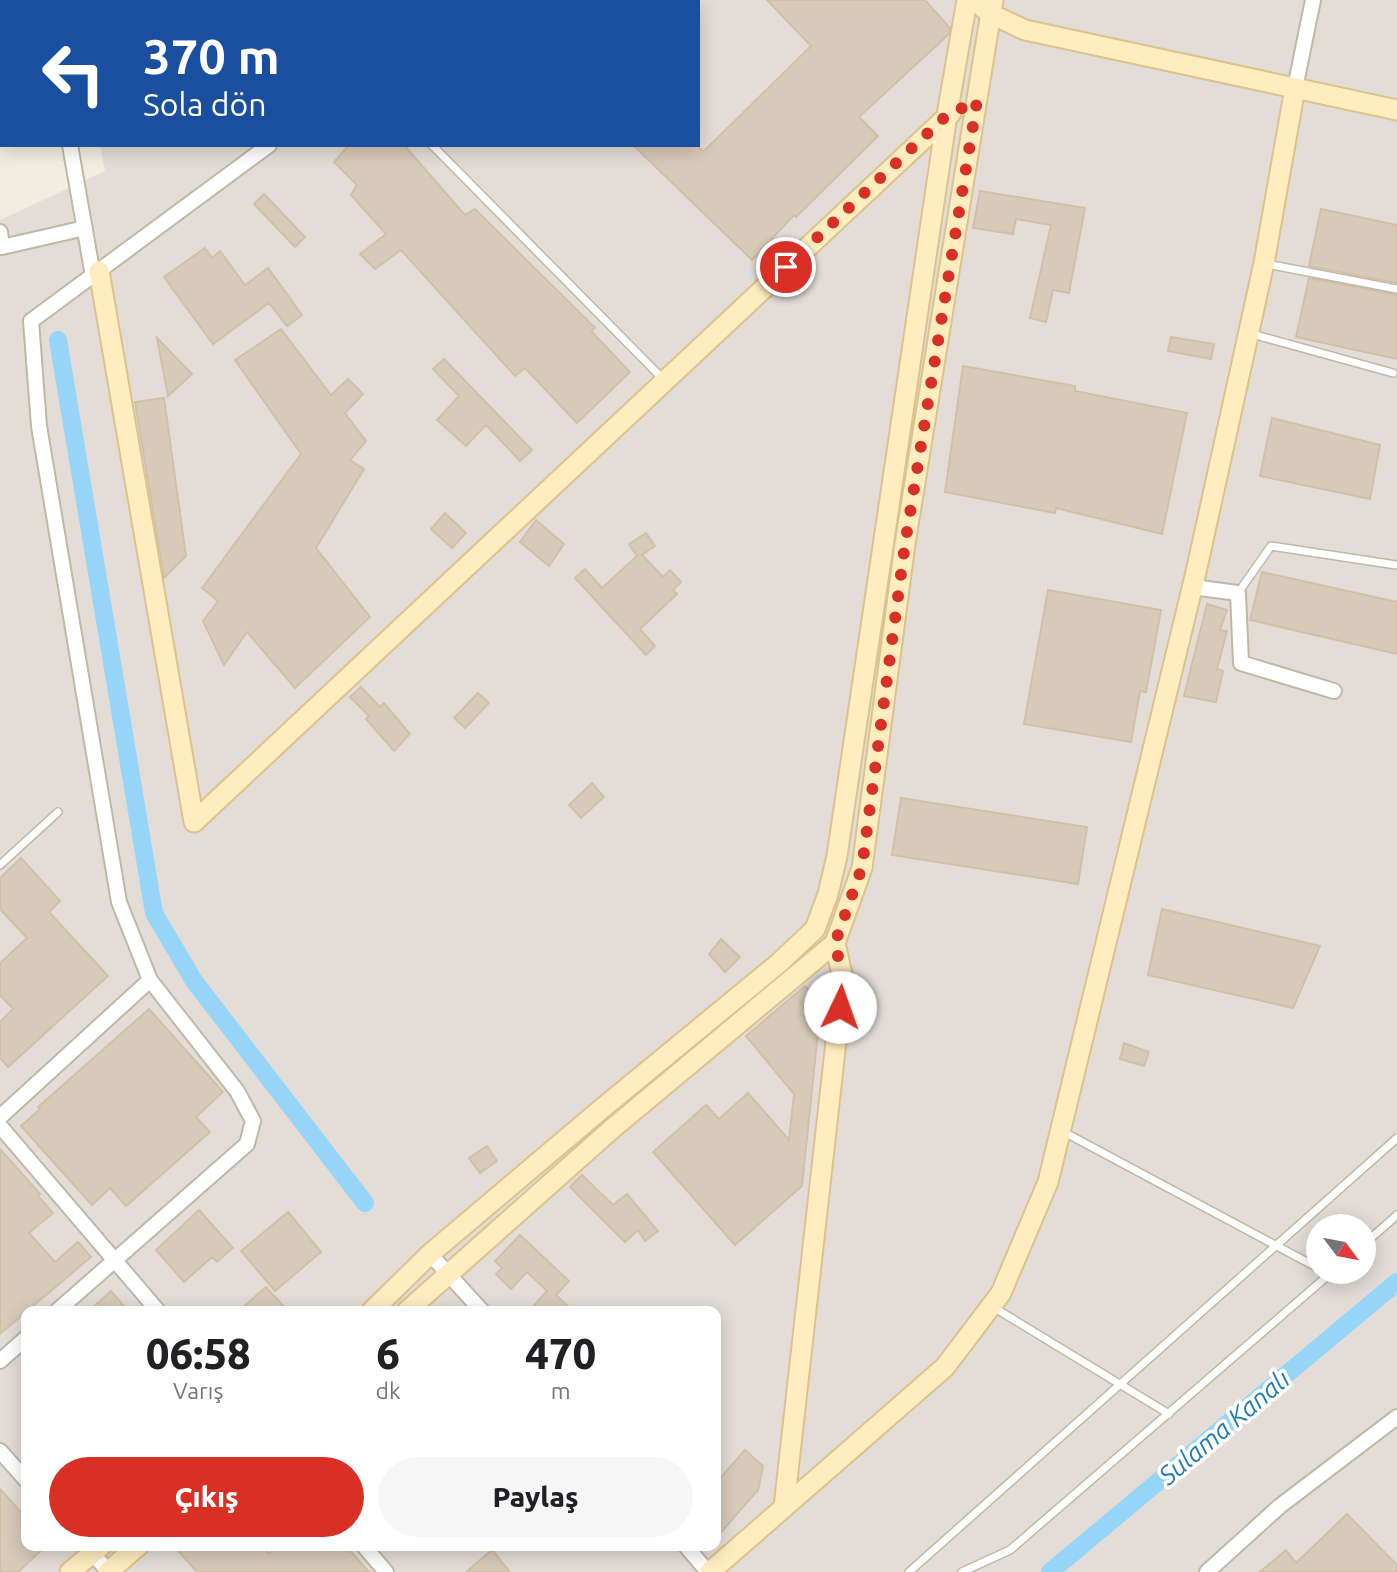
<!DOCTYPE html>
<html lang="tr">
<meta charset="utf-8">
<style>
:root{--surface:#fff;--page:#f6f6f6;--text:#202124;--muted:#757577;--accent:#d93025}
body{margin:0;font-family:Ubuntu,sans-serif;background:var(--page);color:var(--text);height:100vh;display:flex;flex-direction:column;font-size:26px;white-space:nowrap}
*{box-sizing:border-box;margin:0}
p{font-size:23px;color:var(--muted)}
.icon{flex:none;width:38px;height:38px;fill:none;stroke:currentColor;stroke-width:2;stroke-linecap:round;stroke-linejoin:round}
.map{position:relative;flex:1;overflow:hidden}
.panel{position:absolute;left:21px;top:1306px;width:700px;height:245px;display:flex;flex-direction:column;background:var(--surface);border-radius:14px;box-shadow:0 4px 18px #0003}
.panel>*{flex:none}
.banner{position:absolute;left:0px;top:0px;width:700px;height:147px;box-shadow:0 4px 18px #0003;background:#1a4fa0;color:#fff;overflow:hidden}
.needle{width:46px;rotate:122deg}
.fabs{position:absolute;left:1306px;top:1214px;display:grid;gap:14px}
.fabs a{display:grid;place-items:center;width:70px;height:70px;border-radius:50%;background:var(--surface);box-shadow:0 4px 18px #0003;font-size:35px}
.pin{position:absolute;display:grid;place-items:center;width:60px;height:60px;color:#fff;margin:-30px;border:4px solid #fff;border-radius:50%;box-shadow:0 2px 7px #0007}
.me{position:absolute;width:77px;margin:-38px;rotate:3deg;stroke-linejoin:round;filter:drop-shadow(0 0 5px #0008)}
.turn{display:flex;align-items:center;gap:24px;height:147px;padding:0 28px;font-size:32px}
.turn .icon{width:91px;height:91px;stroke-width:2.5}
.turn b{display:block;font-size:49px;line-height:60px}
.eta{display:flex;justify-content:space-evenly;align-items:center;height:119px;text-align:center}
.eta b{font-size:42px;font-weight:800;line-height:49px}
.action{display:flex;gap:14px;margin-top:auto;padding:14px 28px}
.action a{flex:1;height:80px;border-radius:42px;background:var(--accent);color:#fff;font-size:28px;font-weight:800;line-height:80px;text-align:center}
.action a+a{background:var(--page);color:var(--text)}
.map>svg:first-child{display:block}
.industrial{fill:#e4ddd7;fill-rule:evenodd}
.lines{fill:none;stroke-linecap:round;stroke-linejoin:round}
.stream{stroke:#96d5f7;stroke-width:5}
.canal{stroke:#96d5f7;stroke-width:18}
.building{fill:#d8cab9;stroke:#d1bfa8;stroke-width:2}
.lane-casing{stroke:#c2b7a6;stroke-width:10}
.street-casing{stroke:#c2b7a6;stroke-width:18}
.secondary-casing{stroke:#dbc28e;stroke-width:23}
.lane{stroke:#fff;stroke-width:7}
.street{stroke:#fff;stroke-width:14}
.secondary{stroke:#ffecbf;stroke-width:19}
.route{stroke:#d93025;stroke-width:12;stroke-dasharray:0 21.6}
.labels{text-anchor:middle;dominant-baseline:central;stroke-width:7;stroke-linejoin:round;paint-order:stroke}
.water-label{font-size:26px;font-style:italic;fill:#207db2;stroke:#fff}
</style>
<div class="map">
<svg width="1397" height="1572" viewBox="0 0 1397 1572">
<rect width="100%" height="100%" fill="#f3ece1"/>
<path class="industrial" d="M69,0h1328v1572h-1397v-1352l105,-49 -5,-26h598v-143zM1318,1227h45v45h-45zM26,1311h690v234h-690z"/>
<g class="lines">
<path class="stream" d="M0,0l2,10"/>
<path class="canal" d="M58,340l96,573 40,68 171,222
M1050,1572l347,-290"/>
</g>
<path class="building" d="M767,0h158l25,28 -1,6 -90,83 19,19 -82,81 -2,-2 -42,45 -119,-115h64l6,7 108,-106z
M349,145h55l61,70 10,-6 120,119 -4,3 39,41 -53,51 -52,-55 -10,8 -114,-126 -26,19 -15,-15 26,-20 -35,-39 6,-10 -23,-23z
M980,191l105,17 -16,85 -16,-3 -7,32 -16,-4 21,-93 -35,-6 -3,15 -40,-6z
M264,194l41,43 -10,10 -41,-43z
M1321,209l76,16v58l-88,-17z
M205,248l7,10 8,-7 25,34 23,-17 34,47 -15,11 -18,-23 -56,41 -49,-67z
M1309,278l88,17v64l-101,-22z
M281,329l50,66 17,-16 15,15 -18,19 21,28 -16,19 14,9 -48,79 54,69 -75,71 -48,-56 -23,33 -21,-44 15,-20 -16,-13 99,-134 -66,-94z
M1171,337l43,7 -3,15 -43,-8z
M157,338l35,36 -24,22z
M444,359l88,91 -12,11 -34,-36 -20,21 -29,-26 22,-24 -26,-27z
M963,366l112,20v5l112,22 -25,121 -106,-26 -1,5 -110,-21z
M164,398l22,158 -22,22 -29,-176z
M1272,418l108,27 -10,54 -110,-23z
M445,513l21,20 -14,15 -21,-19z
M536,520l28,24 -15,22 -29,-24z
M646,533l9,13 -13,9 21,22 7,-7 11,12 -8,8 4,4 -37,35 15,17 -9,9 -71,-77 10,-9 17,19 35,-32 -8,-12z
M1262,572l135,30v52l-147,-34z
M1048,590l113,20 -15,82 -6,-1 -9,51 -107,-18z
M1207,604l20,6 -7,20 7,1 -10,38 6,2 -7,31 -32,-6z
M361,687l19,20 4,-4 26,31 -16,17 -28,-32 3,-3 -19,-19z
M478,693l11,10 -24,25 -11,-10z
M592,783l12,14 -23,21 -12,-13z
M901,798l186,29 -9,57 -186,-29z
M21,858l39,43 -11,11 59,64 -100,91 -8,-9v-36l13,-13 -13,-14v-32l27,-25 -27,-29v-31z
M1162,909l158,37 -27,62 -145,-33z
M721,939l19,18 -15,15 -16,-18z
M805,986l10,11 5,16 -18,173 -67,59 -82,-93 53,-47 13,14 29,-26 41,47 5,-46 -48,-58z
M149,1009l74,83 -27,25 14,15 -84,74 -16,-18 -18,17 -71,-79 19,-17 -2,-2z
M1124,1043l25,9 -5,14 -24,-7z
M487,1146l10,15 -17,12 -11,-15z
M0,1149l40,45 -2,2 15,17 -24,20 26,29 23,-20 13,15 -91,77z
M582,1175l31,30 14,-11 31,37 -13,10 -7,-11 -13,12 -55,-55z
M199,1210l34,38 -16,14 -5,-5 -28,25 -28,-32z
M288,1212l33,40 -46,39 -34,-40z
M520,1235l49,46 -13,14 17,16h-44l18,-20 -20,-19 -16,17 -15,-15 6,-6 -7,-7z
M266,1287l22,24h-49z
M111,1291l17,20h-39z
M745,1450l18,16 -5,24 -42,48v-55z
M0,1489l26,29v27h21l-29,27h-18z
M1347,1514l50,51v7h-137l26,-22 10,13z
M173,1545h89l7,9 9,-9h67l24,27h-172z
M492,1550l18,22h-44z"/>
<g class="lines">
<defs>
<path id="lane" d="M326,0l1,2
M98,2l1,-2
M162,2l1,-2
M217,2l9,-2
M432,145l231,234
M1267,264l130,25
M1252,334l141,39
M1238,593l33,-47 125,19
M0,865l58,-53
M1062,1131l256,137
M1363,1245l34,-30
M993,1307l176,107
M909,1572l488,-434
M962,1572l48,-22 322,-278"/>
<path id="street" d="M46,0v2
M464,2l2,-2
M1295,88l18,-88
M70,145l23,131
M0,232l2,15 83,-19
M1192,587l46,6 3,70 93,28
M0,1117l150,-137
M0,1126l158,185
M430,1254l52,57
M57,1311l190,-167 6,-23 -16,-30 -87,-111 -31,-78 -80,-476 -8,-105 238,-176
M0,1361l26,-23
M0,1451l26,29
M85,1545l24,27
M363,1545l23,27
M685,1545l23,27
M1207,1572l73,-66 117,-89"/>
<path id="secondary" d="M982,7l9,7 34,16 372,80
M99,271l95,551
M194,822l757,-709
M372,1311l58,-57 169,-143 180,-148 36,-34 13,-35 9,-38 110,-741 20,-115
M407,1311l206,-183 222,-185 27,-75 43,-324 88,-544
M784,1507l59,-528 -8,-36
M70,1572l32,-27
M108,1572l31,-27
M710,1572l235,-205 56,-74 47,-111 148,-610 68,-309 31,-175"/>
</defs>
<use href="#lane" class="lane-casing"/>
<use href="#street" class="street-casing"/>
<use href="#secondary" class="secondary-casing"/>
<use href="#lane" class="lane"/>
<use href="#street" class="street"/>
<use href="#secondary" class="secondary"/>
</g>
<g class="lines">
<path class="route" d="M786,267l161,-152 30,-14 -72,443 -43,323 -27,76 8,36 -3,28"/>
</g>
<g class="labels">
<g class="water-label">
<text transform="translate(1224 1427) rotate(-40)">Sulama Kanalı</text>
</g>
</g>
</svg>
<div class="fabs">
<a><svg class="needle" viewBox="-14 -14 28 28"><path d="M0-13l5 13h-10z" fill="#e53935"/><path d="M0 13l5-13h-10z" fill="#757577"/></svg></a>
</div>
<div class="pin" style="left:786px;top:267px;background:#d93025"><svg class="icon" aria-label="arrive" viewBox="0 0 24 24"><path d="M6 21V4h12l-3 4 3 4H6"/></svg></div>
<svg class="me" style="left:840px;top:1007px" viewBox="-20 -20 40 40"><circle r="19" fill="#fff"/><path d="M0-13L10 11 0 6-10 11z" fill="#d93025"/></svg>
<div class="banner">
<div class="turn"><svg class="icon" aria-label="left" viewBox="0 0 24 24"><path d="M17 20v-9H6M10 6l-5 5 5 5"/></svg><div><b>370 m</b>Sola dön</div></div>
</div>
<section class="panel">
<div class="eta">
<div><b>06:58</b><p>Varış</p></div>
<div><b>6</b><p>dk</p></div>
<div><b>470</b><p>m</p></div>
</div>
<div class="action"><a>Çıkış</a><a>Paylaş</a></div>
</section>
</div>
